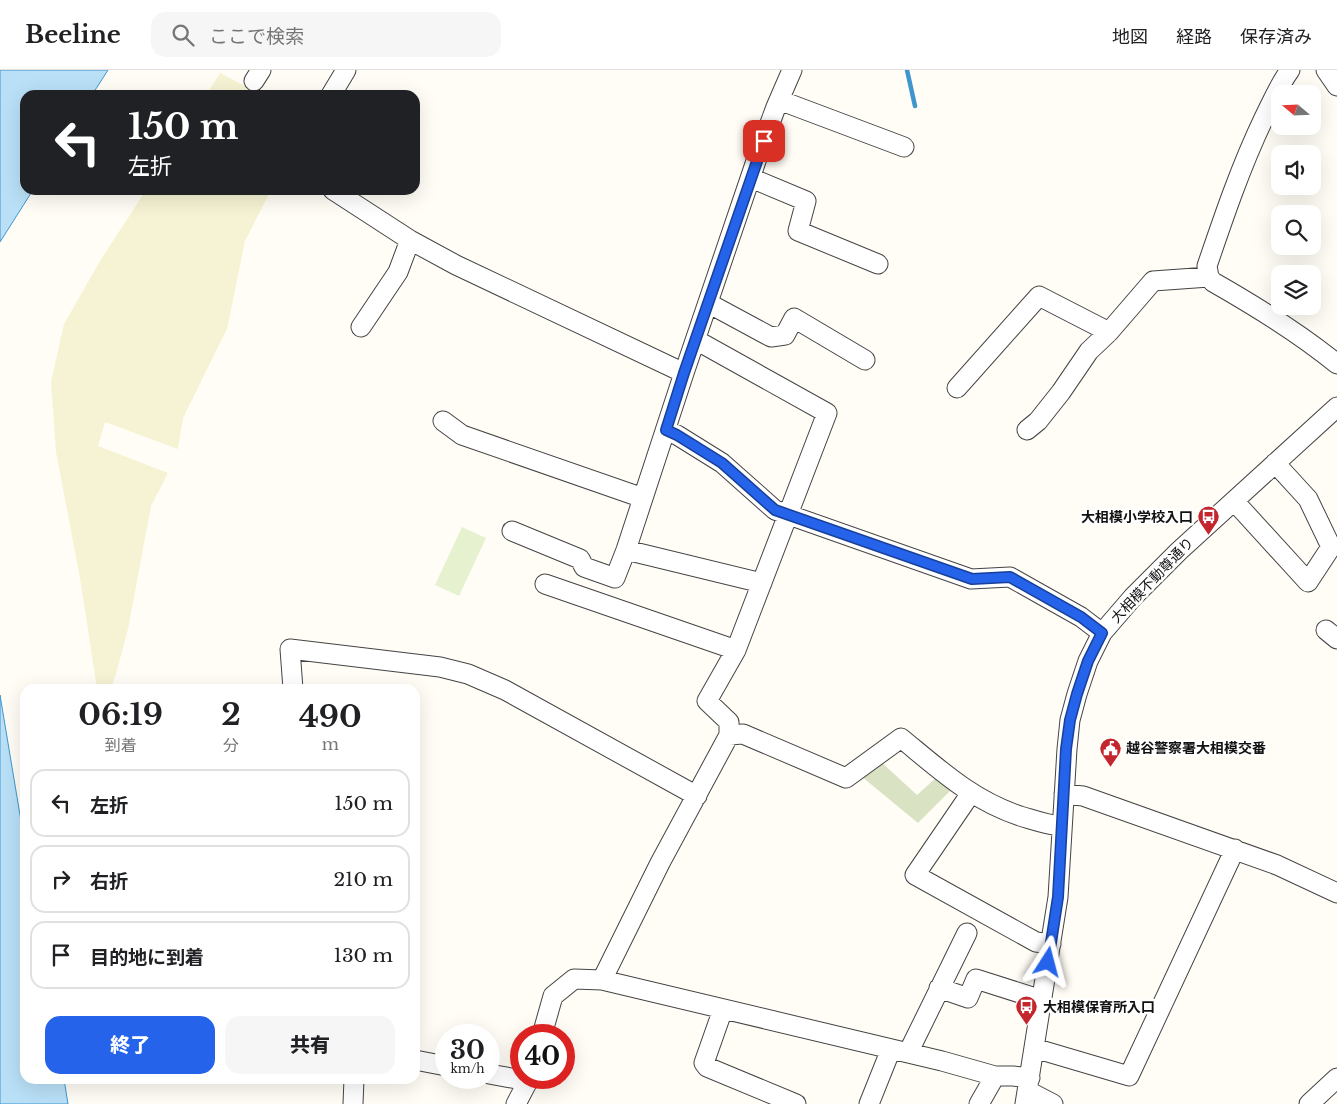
<!DOCTYPE html>
<html lang="ja">
<meta charset="utf-8">
<style>
:root{--surface:#fff;--page:#f6f6f6;--text:#202124;--muted:#757577;--line:#e0e0e0;--accent:#2563eb}
body{margin:0;font-family:"Libre Baskerville","Noto Sans JP",serif;background:var(--page);color:var(--text);height:100vh;display:flex;flex-direction:column;font-size:19px;white-space:nowrap}
*{box-sizing:border-box;margin:0}
p{font-size:16px;color:var(--muted)}
.icon{flex:none;width:28px;height:28px;fill:none;stroke:currentColor;stroke-width:2;stroke-linecap:round;stroke-linejoin:round}
.map{position:relative;flex:1;overflow:hidden}
.side{position:absolute;left:20px;top:614px;width:400px;height:400px;display:flex;flex-direction:column;background:var(--surface);border-radius:15px;box-shadow:0 5px 20px #0002}
.side>*{flex:none}
.banner{position:absolute;left:20px;top:20px;width:400px;height:105px;border-radius:15px;box-shadow:0 5px 20px #0002;background:#202124;color:#fff;overflow:hidden}
.needle{width:32px;rotate:289deg}
.buttons{position:absolute;left:1271px;top:15px;display:grid;gap:10px}
.buttons a{display:grid;place-items:center;width:50px;height:50px;border-radius:10px;background:var(--surface);box-shadow:0 5px 20px #0002;font-size:25px}
.speed{position:absolute;left:435px;top:954px;display:flex;gap:10px;font-size:25px;font-weight:700;text-align:center}
.speed>*{display:grid;place-content:center;width:65px;height:65px;border-radius:50%;background:var(--surface);box-shadow:0 5px 20px #0002;line-height:1}
.speed small{font-size:12px;font-weight:400}
.speed .limit{border:8px solid #d22;background:#fff;color:#111}
.pin{position:absolute;display:grid;place-items:center;width:42px;height:42px;color:#fff;margin:-21px;border-radius:10px;box-shadow:0 2px 8px #0006}
.me{position:absolute;width:55px;margin:-28px;rotate:9deg;stroke-linejoin:round;filter:drop-shadow(0 0 4px #0008)}
.turn{display:flex;align-items:center;gap:18px;height:105px;padding:0 25px;font-size:22px}
.turn .icon{width:65px;height:65px;stroke-width:2.5}
.turn b{display:block;font-size:35px;line-height:42px}
.eta{display:flex;justify-content:space-evenly;align-items:center;height:85px;text-align:center}
.eta b{font-size:30px;font-weight:800;line-height:35px}
.button{display:flex;gap:10px;margin-top:auto;padding:10px 25px}
.button a{flex:1;height:58px;border-radius:15px;background:var(--accent);color:#fff;font-size:20px;font-weight:800;line-height:58px;text-align:center}
.button a+a{background:var(--page);color:var(--text)}
ul{padding:0;list-style:none}
li{display:flex;align-items:center;gap:15px;height:68px;margin:0 10px 8px;padding:0 15px;border:2px solid var(--line);border-radius:15px}
li div{flex:1}
li b{display:block;font-size:19px}
li em{font-style:normal}
header{display:flex;align-items:center;gap:30px;box-sizing:border-box;height:70px;padding:0 25px;background:var(--surface);border-bottom:1px solid var(--line)}
header strong{font-size:24px}
nav{display:flex;gap:28px;margin-inline-start:auto;font-size:18px}
.search{width:350px;height:45px;background:var(--page);display:flex;align-items:center;gap:12px;box-sizing:border-box;padding:0 18px;border-radius:15px;color:var(--muted);font-size:19px}
.map>svg:first-child{display:block}
.farmland{fill:#f6f3d4}
.cemetery{fill:#d9e3c4}
.pitch{fill:#e6f2cf}
.water{fill:#b9e0f7;stroke:#3f96cf}
.lines{fill:none;stroke-linecap:round;stroke-linejoin:round}
.stream{stroke:#3f96cf;stroke-width:4.5}
.minor-casing{stroke:#444;stroke-width:21}
.minor{stroke:#fff;stroke-width:19}
.route-casing{stroke:#184099;stroke-width:12}
.route{stroke:#2563eb;stroke-width:9}
.labels{text-anchor:middle;dominant-baseline:central;stroke-width:5;stroke-linejoin:round;paint-order:stroke}
.poi-label{font-size:14px;font-weight:bold;fill:#111;stroke:#fff;text-anchor:start}
.street-label{font-size:14px;fill:#111;stroke:#fff}
</style>
<header>
<strong>Beeline</strong>
<div class="search"><svg class="icon" aria-label="search" viewBox="0 0 24 24"><circle cx="10" cy="10" r="6"/><path d="M15 15l6 6"/></svg>ここで検索</div>
<nav><a>地図</a><a>経路</a><a>保存済み</a></nav>
</header>
<div class="map">
<svg width="1337" height="1034" viewBox="0 0 1337 1034">
<rect width="100%" height="100%" fill="#fffdf5"/>
<path class="farmland" d="M220,3l43,22h-57z
M146,120h125l-26,51 -18,88 -44,89 -5,31 -73,-27 -7,24 70,27 -17,33 -23,123 -11,41 -6,19h-14l-17,-111 -24,-126 -5,-70 13,-58 36,-63z"/>
<path class="cemetery" d="M880,691l37,34 20,-18 14,13 -33,33 -57,-47z"/>
<path class="pitch" d="M462,457l24,11 -27,58 -24,-11z"/>
<path class="water" d="M0,0h108l-16,25h-67v95h8l-33,52z
M0,625l25,150v234h39l4,25h-68z"/>
<g class="lines">
<path class="stream" d="M907,0l8,36"/>
<defs>
<path id="minor" d="M1290,0c-11,15 -18,32 -26,48 -23,48 -40,98 -57,148l2,11 4,5c44,25 85,50 124,82
M1326,0l11,16
M254,11l7,-11
M331,25l15,-25
M779,30l125,47
M751,108l55,23 -8,30 80,33
M333,120l77,50 46,25 228,108
M708,233l63,34 14,-2 9,-17 71,42
M361,257l37,-55 12,-32
M957,318l82,-92 70,36
M443,351l19,14 181,63
M666,360l11,5 45,28 53,47 196,69 39,-2 71,40 21,16
M1027,360l11,-9 23,-29 28,-41 20,-19 44,-51 56,-4
M1234,431l74,81 23,-35 -23,-48 -33,-36
M512,461l68,28 4,8 31,11 11,-28 58,-177 73,-215 19,-51 16,-37
M626,480l136,33
M545,514l191,66
M1326,560l11,9
M293,619l-3,-40 150,18 28,7 37,16 192,106
M729,665l14,-1 103,44 55,-40c39,32 71,62 119,78 14,4 27,9 41,10
M971,723l-56,82 121,67 15,2
M1064,724l19,2 194,69 60,28
M602,910l58,-117 69,-128v-13l-22,-21 29,-51 91,-237 -131,-73
M939,918l29,10 8,-19 66,21
M723,939l-19,54 3,4 89,37
M542,965l11,-39 21,-17 28,1 340,81 53,15h18l17,2
M1034,978l95,28 106,-227
M908,983l59,-120
M415,990l31,6
M489,1004l39,7 1,-3
M1028,1021l25,13
M353,1034l1,-25
M516,1034l12,-23
M869,1034l22,-55
M979,1034l16,-28
M1025,1034l33,-207 9,-148 3,-29 7,-26 11,-33 14,-28 31,-36 46,-46 158,-144
M1309,1034l28,-26"/>
</defs>
<use href="#minor" class="minor-casing"/>
<use href="#minor" class="minor"/>
</g>
<g class="lines">
<defs>
<path id="route" d="M764,71l-80,232 -18,57 11,5 45,28 53,47 197,69 38,-2 71,40 21,16 -14,28 -11,33 -7,26 -4,29 -8,148 -10,65"/>
</defs>
<use href="#route" class="route-casing"/>
<use href="#route" class="route"/>
</g>
<defs>
<symbol id="bus-pin" viewBox="-11 -11 22 30"><path d="M0 17L-7.5 6A9.5 9.5 0 1 1 7.5 6Z" fill="#c4262e" stroke="#fff"/><path d="M-5-6H5V4H4V6H2V4H-2V6H-4V4H-5ZM-3.5-4V0h7V-4ZM-3.5 1.2v1.5H-2V1.2ZM2 1.2v1.5H3.5V1.2Z" fill="#fff"/></symbol>
<symbol id="civic-pin" viewBox="-11 -11 22 30"><path d="M0 17L-7.5 6A9.5 9.5 0 1 1 7.5 6Z" fill="#c4262e" stroke="#fff"/><path d="M-.6-6.5H3V-4.5H.6V-3L4-1V1h2V6H-6V1h2V-1L-.6-3ZM-1.2 2.5V6h2.4V2.5Z" fill="#fff"/></symbol>
</defs>
<g fill-rule="evenodd">
<use href="#bus-pin" x="1196" y="434" width="25" height="34"/>
<use href="#civic-pin" x="1098" y="666" width="25" height="34"/>
<use href="#bus-pin" x="1014" y="924" width="25" height="34"/>
</g>
<g class="labels">
<g class="poi-label">
<text x="1193" y="447" text-anchor="end">大相模小学校入口</text>
<text x="1126" y="678">越谷警察署大相模交番</text>
<text x="1043" y="937">大相模保育所入口</text>
</g>
<g class="street-label">
<text transform="translate(1152 510) rotate(-46)">大相模不動尊通り</text>
</g>
</g>
</svg>
<div class="buttons">
<a><svg class="needle" viewBox="-14 -14 28 28"><path d="M0-13l5 13h-10z" fill="#e53935"/><path d="M0 13l5-13h-10z" fill="#757577"/></svg></a>
<a><svg class="icon" aria-label="sound" viewBox="0 0 24 24"><path d="M4 9h4l5-4v14l-5-4H4zM17 9q2 3 0 6"/></svg></a>
<a><svg class="icon" aria-label="search" viewBox="0 0 24 24"><circle cx="10" cy="10" r="6"/><path d="M15 15l6 6"/></svg></a>
<a><svg class="icon" aria-label="layers" viewBox="0 0 24 24"><path d="M12 4l9 5-9 5-9-5zM3 14l9 5 9-5"/></svg></a>
</div>
<div class="speed"><div>30<small>km/h</small></div><div class="limit">40</div></div>
<div class="pin" style="left:764px;top:71px;background:#d93025"><svg class="icon" aria-label="arrive" viewBox="0 0 24 24"><path d="M6 21V4h12l-3 4 3 4H6"/></svg></div>
<svg class="me" style="left:1048px;top:892px" viewBox="-20 -20 40 40"><path d="M0-17L14 15 0 8-14 15z" fill="#2563eb" stroke="#fff" stroke-width="4"/></svg>
<div class="banner">
<div class="turn"><svg class="icon" aria-label="left" viewBox="0 0 24 24"><path d="M17 20v-9H6M10 6l-5 5 5 5"/></svg><div><b>150 m</b>左折</div></div>
</div>
<section class="side">
<div class="eta">
<div><b>06:19</b><p>到着</p></div>
<div><b>2</b><p>分</p></div>
<div><b>490</b><p>m</p></div>
</div>
<ul>
<li><svg class="icon" aria-label="left" viewBox="0 0 24 24"><path d="M17 20v-9H6M10 6l-5 5 5 5"/></svg><div><b>左折</b></div><em>150 m</em></li>
<li><svg class="icon" aria-label="right" viewBox="0 0 24 24"><path d="M7 20v-9h11M14 6l5 5-5 5"/></svg><div><b>右折</b></div><em>210 m</em></li>
<li><svg class="icon" aria-label="arrive" viewBox="0 0 24 24"><path d="M6 21V4h12l-3 4 3 4H6"/></svg><div><b>目的地に到着</b></div><em>130 m</em></li>
</ul>
<div class="button"><a>終了</a><a>共有</a></div>
</section>
</div>
